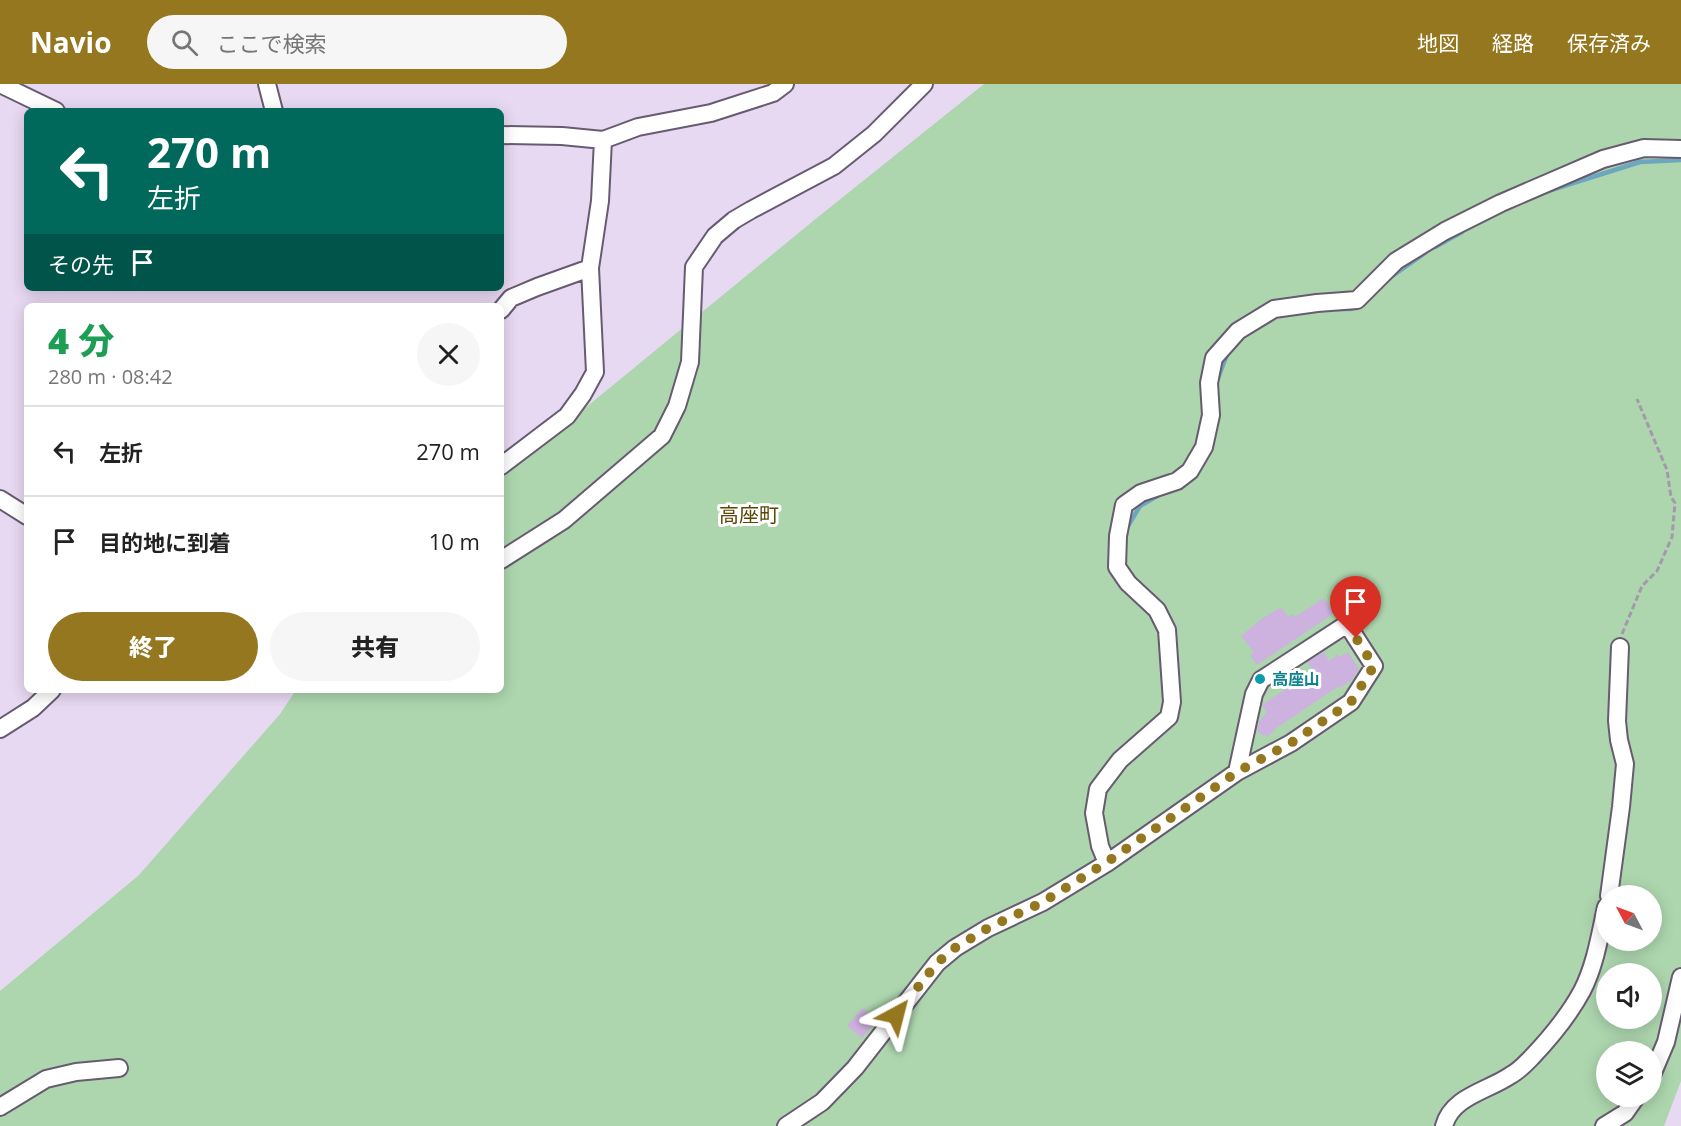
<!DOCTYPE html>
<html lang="ja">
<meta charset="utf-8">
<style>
:root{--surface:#fff;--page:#f6f6f6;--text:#222;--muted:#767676;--line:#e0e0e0;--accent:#94771e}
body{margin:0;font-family:"Open Sans","Noto Sans JP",sans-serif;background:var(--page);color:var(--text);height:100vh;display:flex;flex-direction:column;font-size:22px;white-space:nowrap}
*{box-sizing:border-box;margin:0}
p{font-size:20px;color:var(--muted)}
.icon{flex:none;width:33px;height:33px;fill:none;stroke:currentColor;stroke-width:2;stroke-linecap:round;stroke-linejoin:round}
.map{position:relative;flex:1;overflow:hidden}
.sheet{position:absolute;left:24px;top:219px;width:480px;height:390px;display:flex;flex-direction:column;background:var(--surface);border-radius:9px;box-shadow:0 3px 15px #0003}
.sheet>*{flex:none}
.hud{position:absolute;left:24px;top:24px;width:480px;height:183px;border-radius:9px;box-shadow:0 3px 15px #0003;background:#00695c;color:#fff;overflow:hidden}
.needle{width:39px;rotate:311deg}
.controls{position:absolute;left:1596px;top:801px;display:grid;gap:12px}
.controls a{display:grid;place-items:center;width:66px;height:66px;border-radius:50%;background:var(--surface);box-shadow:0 3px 15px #0003;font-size:30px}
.pin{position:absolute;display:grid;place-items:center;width:51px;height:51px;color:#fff;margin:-62px -26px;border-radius:50% 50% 50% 0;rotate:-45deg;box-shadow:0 0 6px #0007}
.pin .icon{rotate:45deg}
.me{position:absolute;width:66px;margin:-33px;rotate:38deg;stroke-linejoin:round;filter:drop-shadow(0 0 4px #0008)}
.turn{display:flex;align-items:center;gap:21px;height:126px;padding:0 24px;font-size:27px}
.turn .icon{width:78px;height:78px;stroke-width:2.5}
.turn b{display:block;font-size:42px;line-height:51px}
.then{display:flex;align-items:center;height:57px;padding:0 24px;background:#0003;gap:12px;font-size:22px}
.round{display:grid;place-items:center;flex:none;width:63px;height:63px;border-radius:32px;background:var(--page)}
.headline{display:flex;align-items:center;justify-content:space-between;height:102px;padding:0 24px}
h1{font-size:36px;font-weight:800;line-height:45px;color:#1e9e55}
.action{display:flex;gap:12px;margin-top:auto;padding:12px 24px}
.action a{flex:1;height:69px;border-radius:36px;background:var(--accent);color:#fff;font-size:24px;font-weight:800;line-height:69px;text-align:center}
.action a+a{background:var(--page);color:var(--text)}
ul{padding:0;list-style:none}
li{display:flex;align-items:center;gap:18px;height:90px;padding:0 24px;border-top:2px solid var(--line)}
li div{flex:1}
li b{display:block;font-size:22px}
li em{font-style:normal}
header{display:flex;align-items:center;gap:36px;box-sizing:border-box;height:84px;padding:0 30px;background:var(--accent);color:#fff}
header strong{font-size:28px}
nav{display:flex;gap:33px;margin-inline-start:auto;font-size:21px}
.search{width:420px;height:54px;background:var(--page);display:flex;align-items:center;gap:15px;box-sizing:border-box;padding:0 21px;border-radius:33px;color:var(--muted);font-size:22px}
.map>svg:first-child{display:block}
.green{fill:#add6ae;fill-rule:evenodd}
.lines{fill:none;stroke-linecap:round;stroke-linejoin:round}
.stream{stroke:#6da6bf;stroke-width:4.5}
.building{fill:#cdb1df}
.minor-casing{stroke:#675b70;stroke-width:20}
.path{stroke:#a498ac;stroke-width:3;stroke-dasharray:6 3;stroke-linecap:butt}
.minor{stroke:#fff;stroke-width:16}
.route{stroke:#94771e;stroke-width:10;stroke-dasharray:0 18}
.culture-dot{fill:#0f9aa8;stroke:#fff;stroke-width:2}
.labels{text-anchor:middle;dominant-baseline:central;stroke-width:6;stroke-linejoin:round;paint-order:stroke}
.culture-label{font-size:16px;font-weight:bold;fill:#0d838f;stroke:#fff;text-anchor:start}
.quarter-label{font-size:20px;fill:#5a4605;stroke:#fff}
</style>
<header>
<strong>Navio</strong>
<div class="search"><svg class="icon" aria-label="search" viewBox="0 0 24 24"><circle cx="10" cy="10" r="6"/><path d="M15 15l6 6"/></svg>ここで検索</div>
<nav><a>地図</a><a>経路</a><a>保存済み</a></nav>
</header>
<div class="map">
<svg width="1681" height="1042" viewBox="0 0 1681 1042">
<rect width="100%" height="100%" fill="#e8d9f2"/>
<path class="green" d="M984,0h697v997l-17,45h-1664v-135l139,-116 141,-161 16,-24h205v-213l317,-260zM1606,812h46v44h-46zM1606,890h46v44h-46zM1606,968h46v44h-46z"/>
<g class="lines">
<path class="stream" d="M1548,107l92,-29 41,-2
M1435,163l27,-15
M1391,193l34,-24
M1337,225h13l8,-2
M1218,294l10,-26
M1128,442l12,-20 19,-11"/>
</g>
<path class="building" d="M1324,514l10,15 -77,52 -7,-10 4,-3 -13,-16 19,-16 21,-13 7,10 5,-3 2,3z
M1324,568l5,9 9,-7 2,3 8,-5 11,17 -7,11 -12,8 -1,-2 -64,43 -7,8 -3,-3 -1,2 -7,-5 2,-9 8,-10 -5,-7 51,-35 -6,-8z
M862,924l15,12 -15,18 -15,-12z"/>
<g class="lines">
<defs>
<path id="minor" d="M0,0l56,27
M267,0l7,27
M501,51l61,1 41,4 35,-13 73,-14 62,-20 12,-9
M501,226l10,-12 26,-11 53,-19
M501,382l66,-50 16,-22 12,-22 -5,-104 10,-67 3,-61
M0,415l27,17
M501,476l63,-40 98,-84 15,-30 13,-44 4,-95 21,-31 19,-16 17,-10 83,-44 40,-32 50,-50
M0,645l33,-21 19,-18
M1107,779l-7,-17 -6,-33 4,-24 22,-29 49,-43 3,-15 -5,-72 -10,-20 -29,-27 -11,-16 1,-31 6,-31 17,-12 36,-12 13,-10 14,-24 7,-32 -2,-32 5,-25 24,-27 36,-22 43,-6 40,-3 39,-39 49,-30 56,-28 102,-44 41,-11 37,1
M1609,812l12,-89 4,-43 -6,-24 -2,-19 3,-74
M1652,991l14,-33 15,-65
M0,1023l46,-28 30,-7 43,-4
M786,1042l36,-24 33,-34 82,-105 18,-15 33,-20 55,-26 64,-39 130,-91 54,-29 60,-41 23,-36 -27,-42 -86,56 -7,14 -17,78
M1444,1042c8,-30 44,-35 67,-51 8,-4 15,-12 21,-18 19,-20 37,-42 50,-66 13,-25 18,-56 24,-84
M1604,1042l21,-13 12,-17"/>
</defs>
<use href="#minor" class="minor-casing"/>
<path class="path" d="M1622,550l20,-48 15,-15 15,-34 2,-23 1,-11 -4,-6 -4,-27 -30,-71"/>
<use href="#minor" class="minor"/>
</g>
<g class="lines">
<path class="route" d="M896,931l41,-52 18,-15 33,-20 55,-26 64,-40 130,-90 54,-29 60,-41 23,-36 -18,-28"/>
</g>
<circle class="culture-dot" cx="1260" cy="595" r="6"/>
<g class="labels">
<g class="culture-label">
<text x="1272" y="595">高座山</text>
</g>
<g class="quarter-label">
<text x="749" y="430">高座町</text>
</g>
</g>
</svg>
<div class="controls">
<a><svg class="needle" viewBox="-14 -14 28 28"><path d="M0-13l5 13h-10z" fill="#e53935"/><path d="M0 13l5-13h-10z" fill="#767676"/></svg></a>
<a><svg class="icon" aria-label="sound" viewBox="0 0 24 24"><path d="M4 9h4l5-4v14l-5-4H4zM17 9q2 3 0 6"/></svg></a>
<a><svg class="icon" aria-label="layers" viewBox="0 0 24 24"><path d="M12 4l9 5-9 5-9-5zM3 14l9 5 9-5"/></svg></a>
</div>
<div class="pin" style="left:1356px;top:554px;background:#d93025"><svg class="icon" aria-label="arrive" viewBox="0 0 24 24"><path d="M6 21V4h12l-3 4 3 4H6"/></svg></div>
<svg class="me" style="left:896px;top:931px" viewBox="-20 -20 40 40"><path d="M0-17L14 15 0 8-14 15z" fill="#94771e" stroke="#fff" stroke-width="4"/></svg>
<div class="hud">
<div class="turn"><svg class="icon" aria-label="left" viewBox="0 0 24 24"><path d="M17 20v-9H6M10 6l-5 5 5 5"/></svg><div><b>270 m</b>左折</div></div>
<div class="then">その先<svg class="icon" aria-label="arrive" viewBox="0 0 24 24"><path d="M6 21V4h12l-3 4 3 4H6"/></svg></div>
</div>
<section class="sheet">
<div class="headline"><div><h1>4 分</h1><p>280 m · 08:42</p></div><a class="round"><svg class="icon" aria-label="close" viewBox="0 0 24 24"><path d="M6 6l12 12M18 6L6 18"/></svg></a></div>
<ul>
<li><svg class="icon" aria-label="left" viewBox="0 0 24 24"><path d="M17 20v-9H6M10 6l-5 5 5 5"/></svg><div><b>左折</b></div><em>270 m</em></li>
<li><svg class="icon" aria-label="arrive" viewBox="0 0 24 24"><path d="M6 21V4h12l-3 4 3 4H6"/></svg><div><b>目的地に到着</b></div><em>10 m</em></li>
</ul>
<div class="action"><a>終了</a><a>共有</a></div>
</section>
</div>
